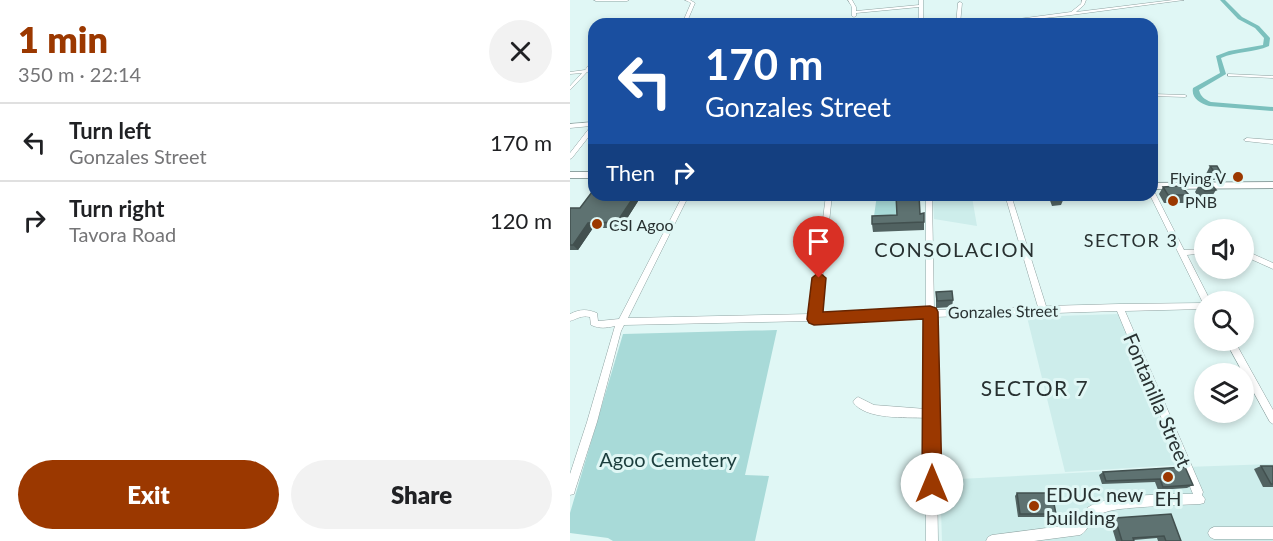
<!DOCTYPE html>
<meta charset="utf-8">
<style>
:root{--surface:#fff;--page:#f2f2f2;--text:#202124;--muted:#757577;--line:#e0e0e0;--accent:#9b3800}
body{margin:0;font-family:Lato,sans-serif;background:var(--page);color:var(--text);height:100vh;display:flex;flex-direction:column;font-size:22px;white-space:nowrap}
*{box-sizing:border-box;margin:0}
p{font-size:20px;color:var(--muted)}
.icon{flex:none;width:33px;height:33px;fill:none;stroke:currentColor;stroke-width:2;stroke-linecap:round;stroke-linejoin:round}
.map{position:relative;flex:1;overflow:hidden}
.drawer{display:flex;flex-direction:column;background:var(--surface);width:570px}
.drawer>*{flex:none}
.guide{position:absolute;left:18px;top:18px;width:570px;height:183px;border-radius:18px;box-shadow:0 3px 9px #0003;background:#1a4fa0;color:#fff;overflow:hidden}
.fabs{position:absolute;left:624px;top:219px;display:grid;gap:12px}
.fabs a{display:grid;place-items:center;width:60px;height:60px;border-radius:50%;background:var(--surface);box-shadow:0 3px 9px #0003;font-size:30px}
.pin{position:absolute;display:grid;place-items:center;width:51px;height:51px;color:#fff;margin:-62px -26px;border-radius:50% 50% 50% 0;rotate:-45deg;box-shadow:0 0 6px #0007}
.pin .icon{rotate:45deg}
.me{position:absolute;width:66px;margin:-33px;rotate:0deg;stroke-linejoin:round;filter:drop-shadow(0 0 4px #0008)}
.turn{display:flex;align-items:center;gap:21px;height:126px;padding:0 18px;font-size:27px}
.turn .icon{width:78px;height:78px;stroke-width:2.5}
.turn b{display:block;font-size:42px;line-height:51px}
.then{display:flex;align-items:center;height:57px;padding:0 18px;background:#0003;gap:12px;font-size:22px}
.round{display:grid;place-items:center;flex:none;width:63px;height:63px;border-radius:32px;background:var(--page)}
.headline{display:flex;align-items:center;justify-content:space-between;height:102px;padding:0 18px}
h1{font-size:36px;font-weight:800;line-height:45px;color:var(--accent)}
.primary-button{display:flex;gap:12px;margin-top:auto;padding:12px 18px}
.primary-button a{flex:1;height:69px;border-radius:36px;background:var(--accent);color:#fff;font-size:24px;font-weight:800;line-height:69px;text-align:center}
.primary-button a+a{background:var(--page);color:var(--text)}
ul{padding:0;list-style:none}
li{display:flex;align-items:center;gap:18px;height:78px;padding:0 18px;border-top:2px solid var(--line)}
li div{flex:1}
li b{display:block;font-size:22px}
li em{font-style:normal}
main{display:flex;flex:1;min-height:0}
.map>svg:first-child{display:block}
.built{fill:#cdedeb}
.green{fill:#a8dad8}
.lines{fill:none;stroke-linecap:round;stroke-linejoin:round}
.river{fill:#7bc0bd;fill-rule:evenodd}
.minor-casing{stroke:#8fa3a2;stroke-width:1}
.highway-casing{stroke:#8fa3a2;stroke-width:2}
.minor{fill:#fff;fill-rule:evenodd}
.highway{fill:#fff;fill-rule:evenodd}
.wall{fill:#516261}
.shaded-wall{fill:#42504f}
.building{fill:#5e7271;stroke:#42504f;stroke-width:1.5}
.route{fill:#9b3800;stroke:#652400;stroke-width:1.5}
.poi-dot{fill:#9b3800;stroke:#e0f7f5;stroke-width:2}
.labels{text-anchor:middle;dominant-baseline:central;stroke-width:6;stroke-linejoin:round;paint-order:stroke}
.poi-label{font-size:16px;fill:#283131;stroke:#e0f7f5;text-anchor:start}
.street-label{font-size:16px;fill:#283131;stroke:#e0f7f5}
.neighbourhood-label{font-size:18px;letter-spacing:1.5px;fill:#283131;stroke:#e0f7f5}
.quarter-label{font-size:20px;letter-spacing:1.5px;fill:#283131;stroke:#e0f7f5}
.near-street-label{font-size:20px;fill:#283131;stroke:#e0f7f5}
.near-park-label{font-size:20px;fill:#1b3d3c;stroke:#e0f7f5}
.near-poi-label{font-size:20px;fill:#283131;stroke:#e0f7f5;text-anchor:start}
.near-neighbourhood-label{font-size:21px;letter-spacing:1.5px;fill:#283131;stroke:#e0f7f5}
</style>
<main>
<section class="drawer">
<div class="headline"><div><h1>1 min</h1><p>350 m · 22:14</p></div><a class="round"><svg class="icon" aria-label="close" viewBox="0 0 24 24"><path d="M6 6l12 12M18 6L6 18"/></svg></a></div>
<ul>
<li><svg class="icon" aria-label="left" viewBox="0 0 24 24"><path d="M17 20v-9H6M10 6l-5 5 5 5"/></svg><div><b>Turn left</b><p>Gonzales Street</p></div><em>170 m</em></li>
<li><svg class="icon" aria-label="right" viewBox="0 0 24 24"><path d="M7 20v-9h11M14 6l5 5-5 5"/></svg><div><b>Turn right</b><p>Tavora Road</p></div><em>120 m</em></li>
</ul>
<div class="primary-button"><a>Exit</a><a>Share</a></div>
</section>
<div class="map">
<svg width="703" height="541" viewBox="0 0 703 541">
<rect width="100%" height="100%" fill="#e0f7f5"/>
<path class="built" d="M402,197l5,29 -43,-7 -1,-19z
M549,314l59,151 -113,7 -38,-155z
M703,464v77h-331l-2,-61 246,-13z"/>
<path class="green" d="M307,195l20,1v27h-24z
M207,330l-32,145 24,1 -14,65h-142l-5,-3 -38,-5v-20l53,-179z"/>
<g class="lines">
<path class="river" d="M650,0h5l17,17 17,9 11,12 -1,8c-15,7 -33,5 -48,12l5,16 -27,16c2,7 5,9 12,12l62,5v4l-64,-5c-9,-3 -18,-8 -16,-18l27,-15 -4,-17 13,-5 34,-6 1,-7 -9,-10 -17,-9z"/>
<defs>
<path id="minor" d="M24,0h35l-2,1h-31z
M115,0h5l5,3 -9,21h-4l9,-21z
M278,0h4l4,7v4l63,-6v-5h4v24h-4v-17l-63,6v3l-2,1 -2,-1v-9z
M512,0h4l-2,5 -8,7 97,-12h11l-113,15 -79,9h-11l90,-12 10,-8z
M390,2l2,1 -2,21h-4l2,-21z
M285,21l-1,2 -117,1 2,-1z
M22,61h2v4l-4,4h4v2l-7,1 -17,18v-4l12,-13 -12,1v-2l15,-2z
M658,74l45,2v2l-43,-2h-2z
M582,94l33,1 2,1 -2,1 -33,-1z
M24,122v8l-22,28 -2,1v-6l21,-27 -21,2v-4z
M677,138l26,2v4l-28,-3 -1,-1z
M582,191l3,2 29,57 20,-1v4l-17,2 24,47h-7v7l-79,2 78,181 -1,3 3,4 -1,4 -4,1c-23,1 -47,2 -70,4 -10,1 -22,2 -32,7 -9,4 -9,16 -18,20l-46,6h-48l2,-4 4,-2 85,-11c3,-6 5,-12 10,-16 19,-14 82,-14 106,-14l-76,-183 -183,6 2,94 1,3 -1,3 2,124h-12v-123c-20,-1 -61,2 -73,-16l2,-3 3,-2 16,8 52,4v-92l-109,4 -3,1 -3,-1 -187,4 -3,6 -24,91 -22,68 -1,4 -4,1v-21l17,-52 28,-96c-9,2 -15,3 -24,-1l-1,-8c-9,-2 -13,2 -20,4v-7c10,-5 17,-5 27,-1l1,8h1l20,-2 64,-124h6l-61,123 183,-4 15,-119h6l-13,119 107,-4v-115h6l2,115 104,-3 -33,-112h6l35,111 73,-2 84,-1 -53,-108h2z
M674,250l29,13v6l-29,-13z
M655,340h9l39,70v14l-3,-2z
M644,527h59v12h-59l-4,-2 -2,-4 2,-4z"/>
<path id="highway" d="M0,172h24v6h-24z
M703,182v6l-121,1v-6z"/>
</defs>
<use href="#minor" class="minor-casing"/>
<use href="#highway" class="highway-casing"/>
<use href="#minor" class="minor"/>
<use href="#highway" class="highway"/>
</g>
<path class="wall" d="M640,166l11,7 -5,7h-6l-4,-6z
M629,185l17,5 -5,8 -11,1 -5,-7z
M593,187l26,8 -5,8h-20l-5,-9z
M72,195l-21,33h-28l-15,22h-8v-42h10z
M176,195h14l-1,2 -11,1z
M199,195h24l-2,6h-20z
M323,195h26l1,19 4,-1v17l-51,2 -1,-8 25,-9 -1,-19 -3,1z
M397,195h36l-28,4z
M478,195h15l1,3 -3,7 -9,1z
M366,292l17,8 -1,7 -16,1z
M691,466h12v21h-10l-9,-18z
M615,467l8,18 -6,3 -29,2 -3,-8 -53,2 -3,-9 4,-3z
M447,493l39,21 -3,3h-35l-3,-21z
M545,518l66,23h-23l-1,-3 -23,2v1h-18l-6,-20z"/>
<path class="shaded-wall" d="M65,195h7l-21,33 -4,-6z
M18,223l5,5 -15,22 -5,-5z"/>
<path class="building" d="M640,166h7l4,7h-6z
M641,184l5,6 -11,1 -6,-6z
M611,186l8,9h-21l-5,-8z
M22,192h2v3h41l-18,27 -29,1 -15,22h-3v-37h10z
M326,195h23l1,19 4,-1v9l-52,2v-8l25,-1z
M483,195h10l1,3h-9z
M382,291l1,9 -16,1 -1,-9z
M691,466h12v18h-2z
M615,467l8,18 -30,2 -3,-8 -54,2 -3,-9z
M447,493h35l4,21h-36z
M601,514l10,27h-15l-2,-5 -31,2 1,3h-12l-7,-23z"/>
<path class="route" d="M249,272l7,6 -3,34 107,-6 6,2 2,4 4,172 -3,7 -7,3 -7,-3 -3,-7 1,-165 -109,6 -5,-2 -2,-4 5,-41z"/>
<g class="poi-dot">
<circle cx="668" cy="177" r="6"/>
<circle cx="603" cy="201" r="6"/>
<circle cx="27" cy="224" r="6"/>
<circle cx="598" cy="477" r="6"/>
<circle cx="464" cy="506" r="6"/>
</g>
<g class="labels">
<g class="poi-label">
<text x="656" y="177" text-anchor="end">Flying V</text>
<text x="615" y="201">PNB</text>
<text x="39" y="224">CSI Agoo</text>
</g>
<g class="street-label">
<text transform="translate(433 311) rotate(-1)">Gonzales Street</text>
</g>
<g class="neighbourhood-label">
<text x="561" y="240">SECTOR 3</text>
</g>
<g class="quarter-label">
<text x="385" y="249">CONSOLACION</text>
</g>
<g class="near-street-label">
<text transform="translate(588 400) rotate(67)">Fontanilla Street</text>
</g>
<g class="near-park-label">
<text x="98" y="459">Agoo Cemetery</text>
</g>
<g class="near-poi-label">
<text x="476" y="494">EDUC new<tspan x="476" dy="23">building</tspan></text>
<text x="598" y="498" text-anchor="middle">EH</text>
</g>
<g class="near-neighbourhood-label">
<text x="465" y="387">SECTOR 7</text>
</g>
</g>
</svg>
<div class="fabs">
<a><svg class="icon" aria-label="sound" viewBox="0 0 24 24"><path d="M4 9h4l5-4v14l-5-4H4zM17 9q2 3 0 6"/></svg></a>
<a><svg class="icon" aria-label="search" viewBox="0 0 24 24"><circle cx="10" cy="10" r="6"/><path d="M15 15l6 6"/></svg></a>
<a><svg class="icon" aria-label="layers" viewBox="0 0 24 24"><path d="M12 4l9 5-9 5-9-5zM3 14l9 5 9-5"/></svg></a>
</div>
<div class="pin" style="left:249px;top:278px;background:#d93025"><svg class="icon" aria-label="arrive" viewBox="0 0 24 24"><path d="M6 21V4h12l-3 4 3 4H6"/></svg></div>
<svg class="me" style="left:362px;top:484px" viewBox="-20 -20 40 40"><circle r="19" fill="#fff"/><path d="M0-13L10 11 0 6-10 11z" fill="#9b3800"/></svg>
<div class="guide">
<div class="turn"><svg class="icon" aria-label="left" viewBox="0 0 24 24"><path d="M17 20v-9H6M10 6l-5 5 5 5"/></svg><div><b>170 m</b>Gonzales Street</div></div>
<div class="then">Then<svg class="icon" aria-label="right" viewBox="0 0 24 24"><path d="M7 20v-9h11M14 6l5 5-5 5"/></svg></div>
</div>
</div>
</main>
